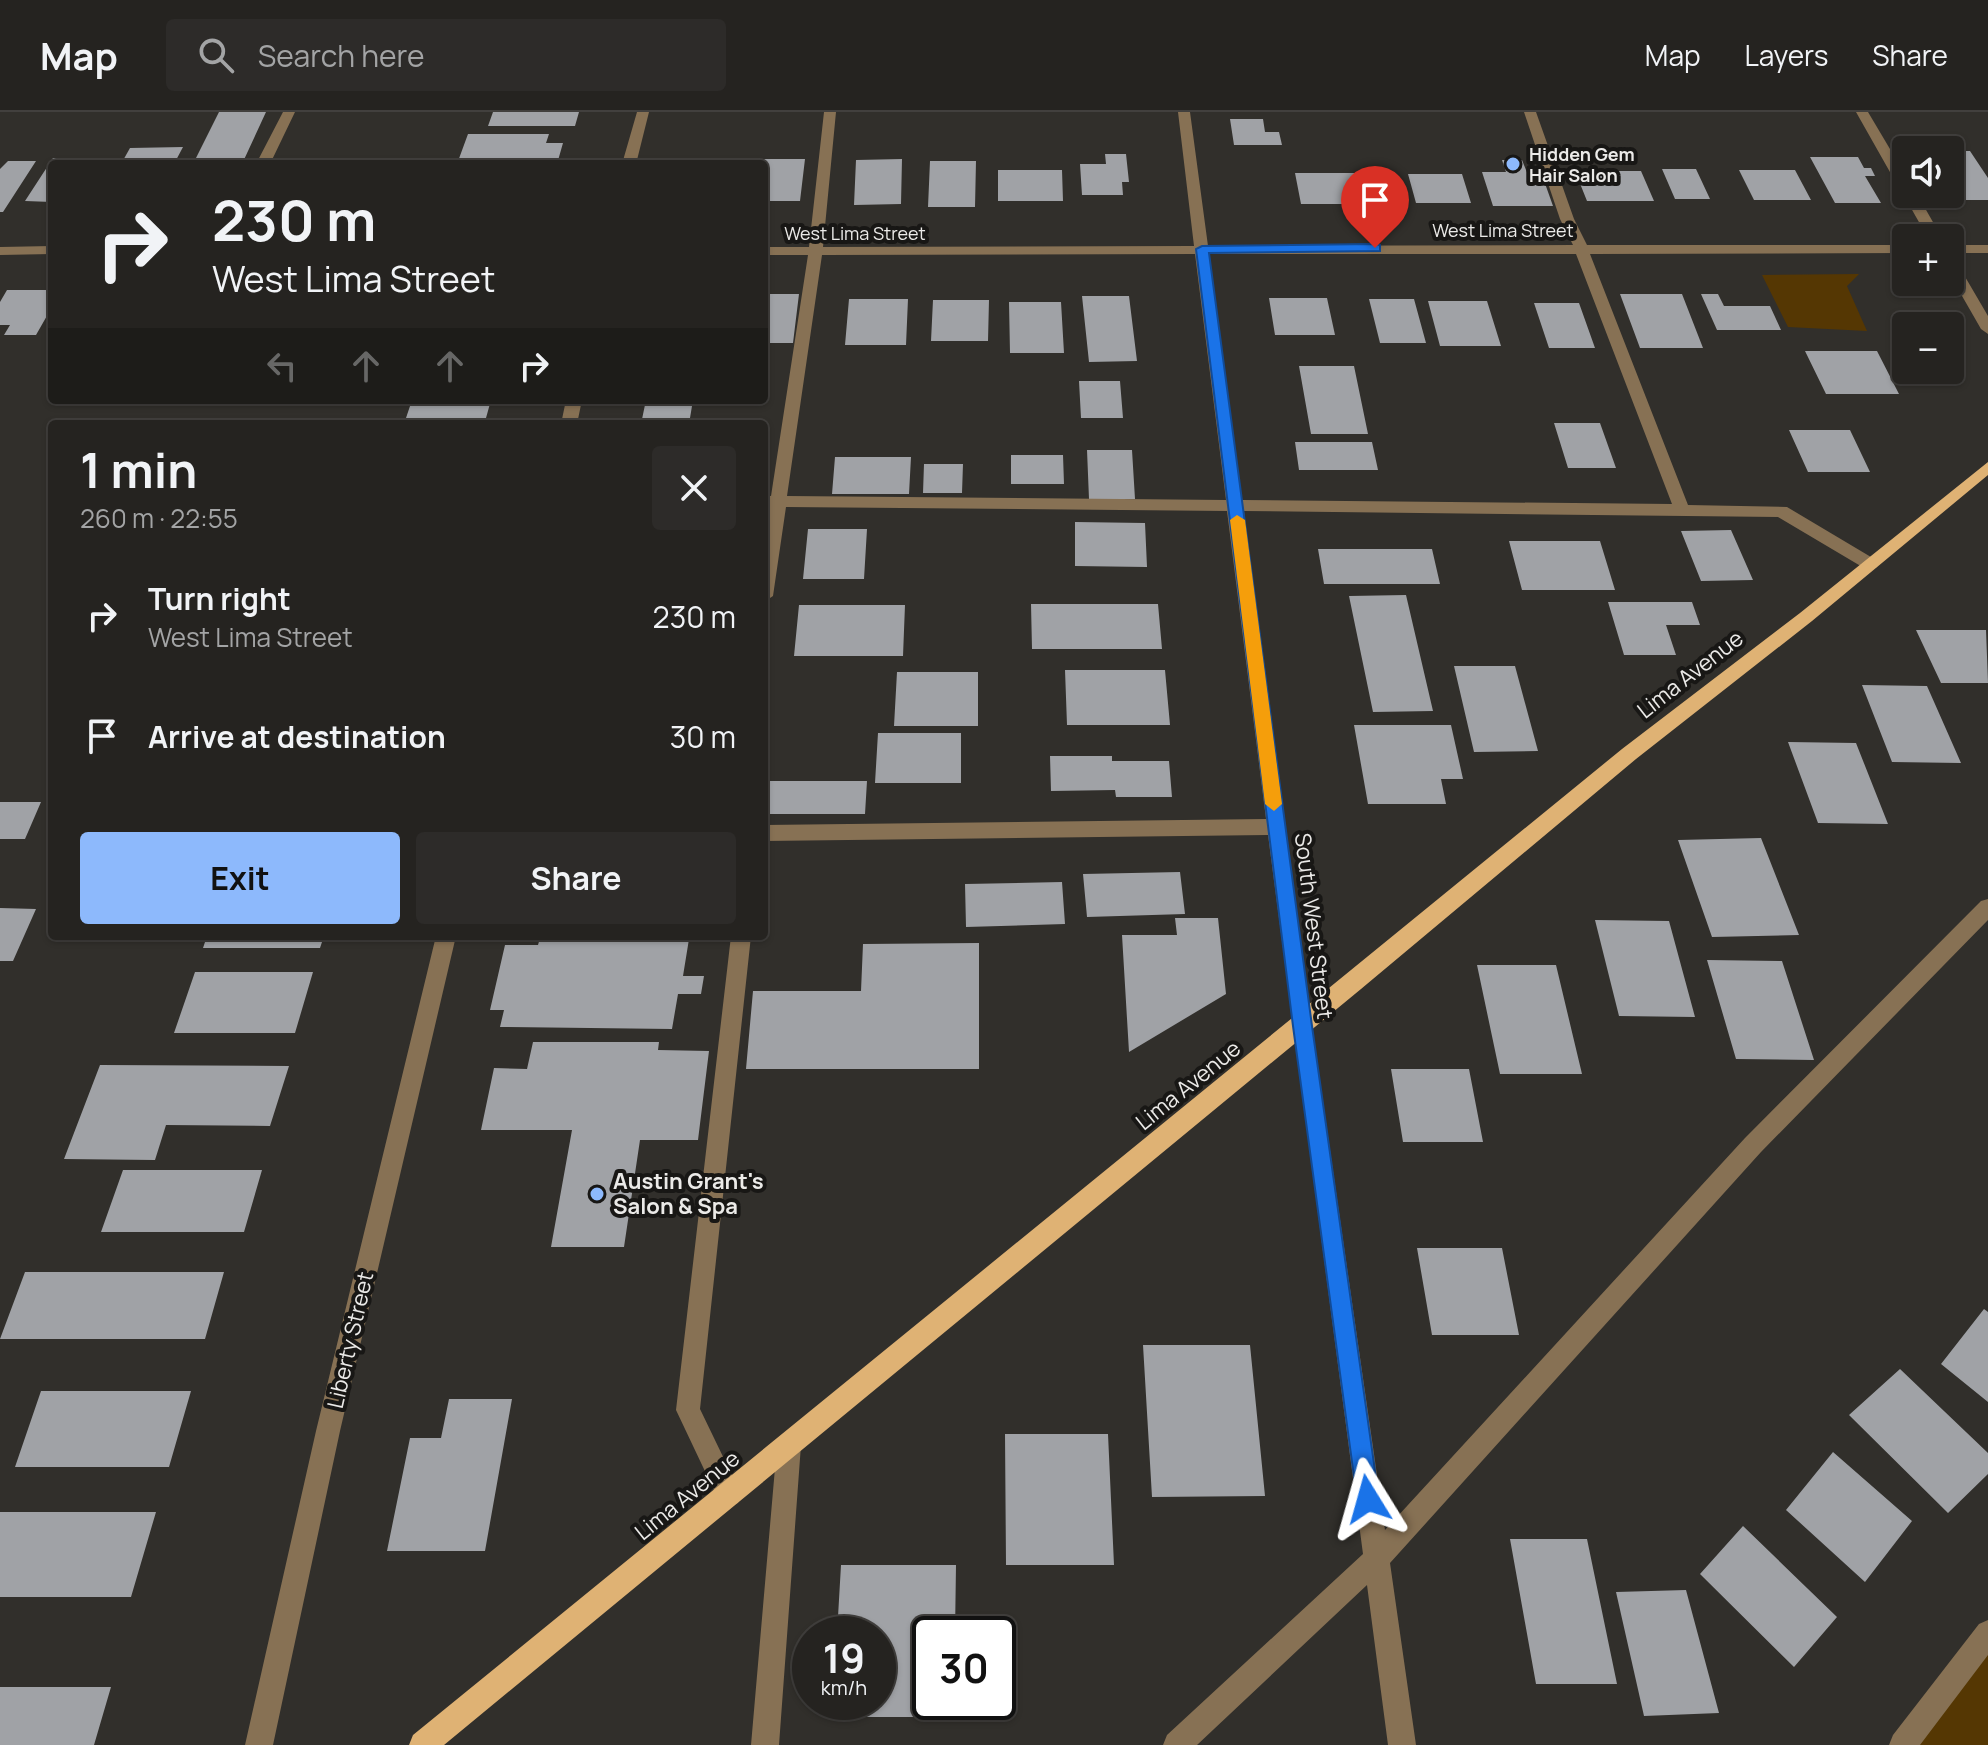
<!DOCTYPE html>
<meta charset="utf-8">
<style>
:root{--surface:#252320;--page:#2d2b29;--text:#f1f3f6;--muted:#a3a4a5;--line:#42403e;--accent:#8db9fc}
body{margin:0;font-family:Manrope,sans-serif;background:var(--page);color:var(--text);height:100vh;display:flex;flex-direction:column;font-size:30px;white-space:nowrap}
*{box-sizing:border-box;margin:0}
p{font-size:26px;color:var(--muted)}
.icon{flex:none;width:44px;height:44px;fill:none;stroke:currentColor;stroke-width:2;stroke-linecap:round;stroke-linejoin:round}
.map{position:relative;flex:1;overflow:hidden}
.drawer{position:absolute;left:48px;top:308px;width:720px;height:520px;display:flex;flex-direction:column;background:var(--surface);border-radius:8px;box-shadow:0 2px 6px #0004,0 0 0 2px var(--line)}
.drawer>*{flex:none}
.guide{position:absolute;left:48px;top:48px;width:720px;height:244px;border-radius:8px;box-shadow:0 2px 6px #0004,0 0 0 2px var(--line);background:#252320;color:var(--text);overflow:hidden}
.tools{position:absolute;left:1892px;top:24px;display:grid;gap:16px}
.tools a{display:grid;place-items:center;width:72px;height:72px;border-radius:8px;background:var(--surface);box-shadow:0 2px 6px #0004,0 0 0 2px var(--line);font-size:40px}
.speed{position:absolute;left:792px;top:1504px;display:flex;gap:16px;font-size:40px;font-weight:700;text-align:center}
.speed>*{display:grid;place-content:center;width:104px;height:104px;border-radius:50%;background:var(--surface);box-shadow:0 2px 6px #0004,0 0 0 2px var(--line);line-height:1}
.speed small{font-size:20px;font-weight:400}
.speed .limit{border:4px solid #111;border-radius:12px;background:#fff;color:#111}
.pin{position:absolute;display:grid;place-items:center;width:68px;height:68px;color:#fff;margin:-82px -34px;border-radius:50% 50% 50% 0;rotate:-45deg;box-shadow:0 0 8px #0007}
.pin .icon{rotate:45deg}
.me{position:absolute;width:88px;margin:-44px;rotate:352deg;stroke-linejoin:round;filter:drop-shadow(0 0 6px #0008)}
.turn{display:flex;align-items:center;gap:28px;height:168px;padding:0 32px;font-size:36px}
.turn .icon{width:104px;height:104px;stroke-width:2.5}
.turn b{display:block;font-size:56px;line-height:68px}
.lanes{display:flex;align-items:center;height:76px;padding:0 32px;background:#0003;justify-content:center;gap:40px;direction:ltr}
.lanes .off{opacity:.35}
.round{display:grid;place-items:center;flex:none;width:84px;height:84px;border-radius:8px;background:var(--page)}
.summary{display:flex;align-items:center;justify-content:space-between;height:136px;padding:0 32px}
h1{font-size:48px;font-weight:700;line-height:60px}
.action{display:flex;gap:16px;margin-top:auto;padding:16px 32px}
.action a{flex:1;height:92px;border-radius:8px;background:var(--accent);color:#111;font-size:32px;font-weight:700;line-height:92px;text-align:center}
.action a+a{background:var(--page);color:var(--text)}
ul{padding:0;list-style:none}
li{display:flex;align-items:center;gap:24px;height:120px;padding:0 32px}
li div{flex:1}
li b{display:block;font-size:30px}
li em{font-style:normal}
header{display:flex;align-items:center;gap:48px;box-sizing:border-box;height:112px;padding:0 40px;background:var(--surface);border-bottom:2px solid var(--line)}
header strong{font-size:38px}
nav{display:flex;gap:44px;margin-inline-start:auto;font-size:28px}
.search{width:560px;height:72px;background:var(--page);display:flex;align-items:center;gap:20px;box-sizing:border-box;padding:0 28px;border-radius:8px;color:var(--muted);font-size:30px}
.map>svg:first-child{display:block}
.green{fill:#553703}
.building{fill:#a0a2a6}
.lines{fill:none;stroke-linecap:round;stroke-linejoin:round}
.minor{fill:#877154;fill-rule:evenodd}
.major{fill:#dfb274;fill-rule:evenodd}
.route{fill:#1a73e8;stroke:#114b97;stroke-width:2}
.slow{fill:#f59e0b}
.poi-dot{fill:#8db9fc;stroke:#181715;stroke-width:3}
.labels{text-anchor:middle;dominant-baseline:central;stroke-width:8;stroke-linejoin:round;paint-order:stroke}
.far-poi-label{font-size:18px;font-weight:bold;fill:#ebeae8;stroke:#181715;text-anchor:start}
.far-street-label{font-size:18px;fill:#ebeae8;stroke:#181715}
.street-label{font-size:22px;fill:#ebeae8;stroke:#181715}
.poi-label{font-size:22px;font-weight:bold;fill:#ebeae8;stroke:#181715;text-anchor:start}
</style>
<header>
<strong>Map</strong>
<div class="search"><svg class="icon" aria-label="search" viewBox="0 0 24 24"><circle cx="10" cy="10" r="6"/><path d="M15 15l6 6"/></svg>Search here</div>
<nav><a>Map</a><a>Layers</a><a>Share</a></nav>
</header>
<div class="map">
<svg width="1988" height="1633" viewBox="0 0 1988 1633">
<rect width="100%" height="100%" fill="#312f2b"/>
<path class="green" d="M1859,162l-12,12 20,45 -79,-4 -26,-52z
M1988,1521v112h-85z"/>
<path class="building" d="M219,0h47l-24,52h-49z
M493,0h86l-4,14h-87z
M1230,7h33l2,13h14l3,13h-48z
M468,22h81l-3,9h17l-6,21h-100z
M183,35l-9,17h-53l9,-16z
M1950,39h20l18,27v22h-23l-15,-23z
M1105,42h21l3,28h-7l1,13h-41l-2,-31h26z
M1810,45h48l6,11h7l4,8h-10l16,27h-46z
M53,46h36l-4,6h-33v38l-27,-1z
M754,47h51l-5,42h-36v-37h-11z
M902,47l-1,45 -47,1 2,-45z
M1502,48h20l6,15h14l11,31h-60l-11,-34h24z
M8,49h28l-33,51h-3v-43z
M930,49h46l-1,46h-47z
M1662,57h34l14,30h-35z
M998,58h64l1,31h-65z
M1739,58h56l16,30h-57z
M1575,59h66l13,30h-67z
M1295,61h88l8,31h-90z
M1408,62h54l9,29h-55z
M7,178h45v17l-16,28h-32l6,-10h-10v-23z
M764,182h35l-6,49h-29z
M1620,182h62l21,54h-63z
M1701,182h17l6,12h46l11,24h-64z
M1082,184h47l8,65 -48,1z
M1269,186h58l8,37h-60z
M849,187h59l-2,46h-61z
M1369,187h45l12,44h-46z
M933,188h56l-1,41h-57z
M1428,189h59l14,45h-61z
M1009,190h52l3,51h-54z
M1534,191h45l16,45h-46z
M1805,239h72l22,43h-73z
M1299,254h55l14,68h-57z
M1079,269h41l3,37h-42z
M412,288h79l-5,18h-80z
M646,288h47l-4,24h-48z
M1554,311h46l16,45h-48z
M1789,318h61l20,42h-62z
M1295,330h77l6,28h-79z
M1087,338h45l3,49h-46z
M1011,343h52l1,29h-53z
M835,345h76l-2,37h-77z
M924,352h39l-1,29h-39z
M1075,410l70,1 2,44 -72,-1z
M808,417h59l-3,50h-61z
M1731,418l22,50 -52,1 -20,-50z
M1509,429h91l15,49h-93z
M1318,437h114l8,35h-116z
M1406,483l27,116 -60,1 -24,-116z
M1608,490h84l8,23h-34l10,30h-52z
M1031,492h127l4,45h-130z
M799,493h106l-2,51h-109z
M1916,518h70l2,53h-47z
M1454,554h61l23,85 -64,1z
M1065,558h100l5,55h-103z
M897,560h81v54h-84z
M1862,573l65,1 34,77 -69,-1z
M1354,613h97l12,54h-22l5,25h-78z
M878,621h83v50h-86z
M1788,630l68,1 32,81 -70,-1z
M1050,644h62v5h57l3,36h-56l-1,-7 -64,1z
M769,669h98l-2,33h-100z
M0,690h41l-16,37h-25z
M1761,726l38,97 -87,2 -34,-97z
M1180,760l5,42 -98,3 -4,-43z
M1062,770l3,42 -99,3 -1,-43z
M0,796l36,1 -23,52h-13z
M1175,806h43l8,76 -97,58 -7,-117h55z
M1595,808l74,1 26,96 -76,-1z
M207,824h117l-4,12h-117z
M540,826l149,1 -6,37h21l-3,18h-23l-6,35 -172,-2 4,-17h-14l15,-65h33z
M979,831v126h-233l7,-78h108l2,-47z
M1707,848l75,1 32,99 -78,-1z
M1477,853h79l26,109h-82z
M195,860h118l-18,61h-121z
M533,930h126l-1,8 51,1 -11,89h-58l-16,107h-73l21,-117h-91l13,-62 33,1z
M100,953l189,1 -19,60 -104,-1 -11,35 -91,-1z
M1391,957h78l14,73h-80z
M123,1058h139l-18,62h-143z
M1417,1136h85l17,87h-87z
M25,1160h199l-19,67h-205z
M1984,1197l4,3v90l-47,-38z
M1143,1233h107l15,151 -113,1z
M1900,1257l88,84v21l-40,39 -99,-98z
M41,1279h150l-22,76h-154z
M449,1287h63l-27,152h-98l23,-113h31z
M1005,1322h103l6,131h-108z
M1833,1340l79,69 -47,61 -79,-72z
M0,1400h156l-25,85h-131z
M1743,1414l94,91 -43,50 -94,-93z
M1510,1427h77l30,145h-81z
M841,1453h115l-1,69h-25v68h24v15h-122l1,-15h45v-68h-41z
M1686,1478l33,123 -75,3 -28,-124z
M0,1575h111l-17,58h-94z"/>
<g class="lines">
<path class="minor" d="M283,0h12l-25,52h-14z
M637,0h12l-13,52h-14z
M824,0h12l-13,135 371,-1 -16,-134h12l18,134 365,-1 -13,-26 -36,-107h12l38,107 13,26h319v8l-316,1 98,251 99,2 89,53 2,4 -2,4h-12l-86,-51 -534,-6 68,515 73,504 360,-392 236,-237 7,-2v21l-227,232 -371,411 26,182h-28l-21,-160 -170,160h-34l4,-10 196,-181 -95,-719 -504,6v-16l502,-6 -39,-308 -441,-4 -13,89 -9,6v-61l5,-34h-5v-12l7,1 37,-241h-44v-8h45zM1195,142l31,246 -439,-4 35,-241zM1209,142h367l96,250 -430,-4z
M1856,0h12l38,64v18h11l25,44h-14l-25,-44 2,-2 -6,-4z
M1950,133h38v8h-38z
M52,134v8l-52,1v-8z
M1950,147l7,4 31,53v18l-7,-5 -31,-54z
M566,288h16l-5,24h-16z
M436,824h20l-116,495 -67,314h-28l71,-314z
M731,824h20l-51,473 41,85 -3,9 -9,3 -9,-3 -44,-93z
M789,1321l9,3 3,9 -22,300h-28l26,-300 3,-9z
M1988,1508v35l-68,90h-31l4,-10 86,-111z"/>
<path class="major" d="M1988,350v13l-176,146 -176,138 -275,230 -917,756h-35l4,-10 1209,-986 178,-136z"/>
</g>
<path class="route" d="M1375,132l5,1v6l-171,2 103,773 67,473 -3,8 -8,4 -8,-4 -3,-8 -64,-473 -97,-777 6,-3z"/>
<path class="slow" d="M1237,403l8,5 37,284 -8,7 -9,-7 -35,-284z"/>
<g class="poi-dot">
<circle cx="1513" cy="52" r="8"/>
<circle cx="597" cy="1082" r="8"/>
</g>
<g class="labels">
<g class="far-poi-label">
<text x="1529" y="42">Hidden Gem<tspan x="1529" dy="21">Hair Salon</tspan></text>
</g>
<g class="far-street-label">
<text x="1503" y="118">West Lima Street</text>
<text x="855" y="121">West Lima Street</text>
</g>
<g class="street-label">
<text transform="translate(1690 562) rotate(-38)">Lima Avenue</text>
<text transform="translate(1314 814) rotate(83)">South West Street</text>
<text transform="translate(1188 973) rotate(-39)">Lima Avenue</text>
<text transform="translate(350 1228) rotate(-77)">Liberty Street</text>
<text transform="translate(687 1383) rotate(-39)">Lima Avenue</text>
</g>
<g class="poi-label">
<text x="613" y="1069">Austin Grant's<tspan x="613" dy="25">Salon &amp; Spa</tspan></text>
</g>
</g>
</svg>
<div class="tools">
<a><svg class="icon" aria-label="sound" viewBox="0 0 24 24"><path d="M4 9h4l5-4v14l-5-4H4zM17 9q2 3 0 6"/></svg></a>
<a>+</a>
<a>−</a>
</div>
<div class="speed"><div>19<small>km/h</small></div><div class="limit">30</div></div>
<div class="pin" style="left:1375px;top:136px;background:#d93025"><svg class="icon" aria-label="arrive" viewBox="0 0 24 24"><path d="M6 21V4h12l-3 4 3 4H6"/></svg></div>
<svg class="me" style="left:1368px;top:1387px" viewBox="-20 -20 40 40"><path d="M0-17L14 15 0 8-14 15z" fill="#1a73e8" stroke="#fff" stroke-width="4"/></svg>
<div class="guide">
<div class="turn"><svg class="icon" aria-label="right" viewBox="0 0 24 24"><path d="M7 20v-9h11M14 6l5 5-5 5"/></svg><div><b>230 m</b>West Lima Street</div></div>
<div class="lanes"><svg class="icon off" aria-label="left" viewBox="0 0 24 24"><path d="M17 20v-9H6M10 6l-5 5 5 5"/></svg><svg class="icon off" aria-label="ahead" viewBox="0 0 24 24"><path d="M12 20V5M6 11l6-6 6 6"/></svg><svg class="icon off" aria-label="ahead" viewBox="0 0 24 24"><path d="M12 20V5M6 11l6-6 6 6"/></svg><svg class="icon" aria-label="right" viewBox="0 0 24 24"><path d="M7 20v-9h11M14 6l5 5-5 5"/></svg></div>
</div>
<section class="drawer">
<div class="summary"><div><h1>1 min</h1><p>260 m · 22:55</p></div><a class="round"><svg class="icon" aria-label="close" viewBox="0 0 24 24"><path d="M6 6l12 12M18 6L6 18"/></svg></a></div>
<ul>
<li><svg class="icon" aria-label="right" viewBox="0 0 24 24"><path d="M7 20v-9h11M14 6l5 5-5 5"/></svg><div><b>Turn right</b><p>West Lima Street</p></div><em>230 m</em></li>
<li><svg class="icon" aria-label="arrive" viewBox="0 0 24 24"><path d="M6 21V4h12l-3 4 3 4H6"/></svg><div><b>Arrive at destination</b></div><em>30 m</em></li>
</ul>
<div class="action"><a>Exit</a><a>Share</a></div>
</section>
</div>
